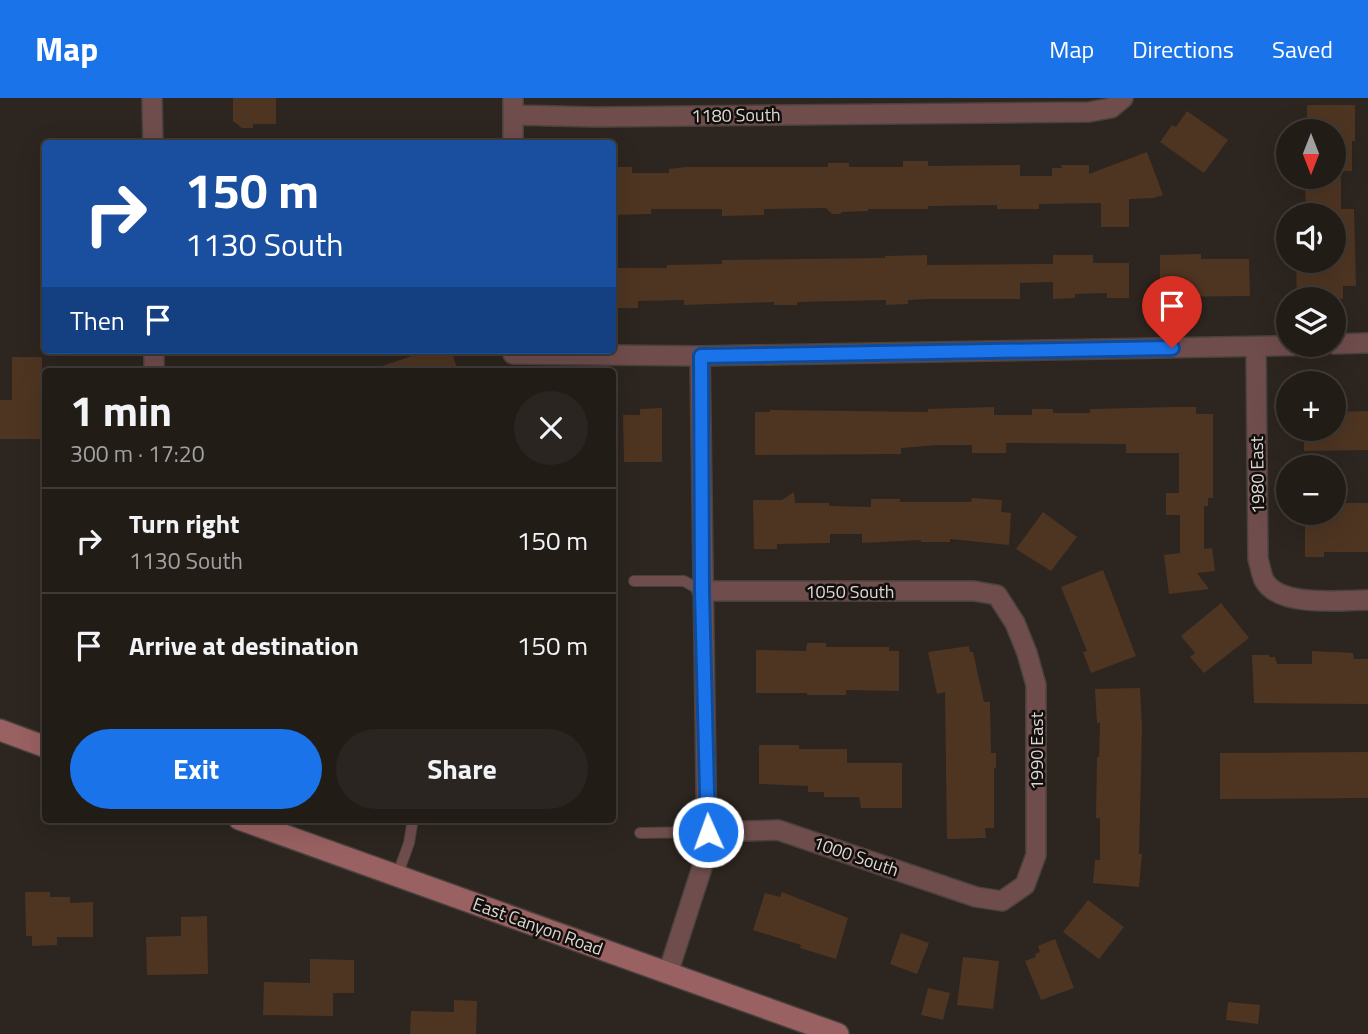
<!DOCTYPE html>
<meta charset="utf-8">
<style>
:root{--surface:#221c17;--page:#2a2520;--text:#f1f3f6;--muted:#a2a1a1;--line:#3f3a36;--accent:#1a73e8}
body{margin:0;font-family:"Titillium Web",sans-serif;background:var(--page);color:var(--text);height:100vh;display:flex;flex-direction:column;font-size:26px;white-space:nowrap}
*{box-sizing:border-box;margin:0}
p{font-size:23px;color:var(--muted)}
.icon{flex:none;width:38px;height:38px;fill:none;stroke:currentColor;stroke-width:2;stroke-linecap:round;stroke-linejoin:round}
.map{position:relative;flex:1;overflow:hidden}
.side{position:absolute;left:42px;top:270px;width:574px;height:455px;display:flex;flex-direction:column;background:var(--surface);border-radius:7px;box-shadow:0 7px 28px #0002,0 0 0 2px var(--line)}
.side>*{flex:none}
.guide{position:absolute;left:42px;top:42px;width:574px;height:214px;border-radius:7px;box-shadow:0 7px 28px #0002,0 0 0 2px var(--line);background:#1a4fa0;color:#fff;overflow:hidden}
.needle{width:46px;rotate:180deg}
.controls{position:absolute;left:1276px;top:21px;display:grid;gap:14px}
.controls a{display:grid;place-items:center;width:70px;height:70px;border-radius:50%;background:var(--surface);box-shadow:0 7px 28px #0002,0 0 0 2px var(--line);font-size:35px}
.pin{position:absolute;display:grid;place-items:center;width:60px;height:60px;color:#fff;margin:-72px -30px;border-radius:50% 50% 50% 0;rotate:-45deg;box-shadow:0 0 7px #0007}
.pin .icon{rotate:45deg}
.me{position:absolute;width:77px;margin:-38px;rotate:358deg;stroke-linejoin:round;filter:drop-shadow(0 0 5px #0008)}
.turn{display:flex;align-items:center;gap:24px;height:147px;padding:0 28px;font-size:32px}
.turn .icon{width:91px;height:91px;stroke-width:2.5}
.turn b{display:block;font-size:49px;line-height:60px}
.then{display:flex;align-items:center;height:66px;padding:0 28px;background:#0003;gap:14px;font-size:26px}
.round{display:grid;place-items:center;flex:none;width:74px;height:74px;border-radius:37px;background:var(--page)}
.head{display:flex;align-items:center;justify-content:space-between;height:119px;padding:0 28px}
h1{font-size:42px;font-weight:700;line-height:52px}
.cta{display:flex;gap:14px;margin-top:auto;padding:14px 28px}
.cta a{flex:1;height:80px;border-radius:42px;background:var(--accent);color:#fff;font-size:28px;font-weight:700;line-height:80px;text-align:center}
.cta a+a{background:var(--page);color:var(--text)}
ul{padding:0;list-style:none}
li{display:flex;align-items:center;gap:21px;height:105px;padding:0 28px;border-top:2px solid var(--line)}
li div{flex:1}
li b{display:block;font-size:26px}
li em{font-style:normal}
header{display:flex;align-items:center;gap:42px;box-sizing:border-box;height:98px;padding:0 35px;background:var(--accent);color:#fff}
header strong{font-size:33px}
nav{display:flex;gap:38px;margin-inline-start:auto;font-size:24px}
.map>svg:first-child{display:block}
.building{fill:#4e3522}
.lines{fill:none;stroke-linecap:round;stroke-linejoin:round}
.lane-casing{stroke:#49413c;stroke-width:12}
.street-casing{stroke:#49413c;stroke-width:22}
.secondary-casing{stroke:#49413c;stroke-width:24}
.lane{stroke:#704d4d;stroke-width:10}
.street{stroke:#704d4d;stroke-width:19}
.secondary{stroke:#996162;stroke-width:21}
.route-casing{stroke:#114b97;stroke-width:18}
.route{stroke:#1a73e8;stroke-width:12}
.labels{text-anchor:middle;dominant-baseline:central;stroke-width:5;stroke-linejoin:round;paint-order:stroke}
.street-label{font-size:18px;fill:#dcd7d3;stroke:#130f0c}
</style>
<header>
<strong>Map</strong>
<nav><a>Map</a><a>Directions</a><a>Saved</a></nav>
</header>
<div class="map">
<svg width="1368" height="936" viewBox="0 0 1368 936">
<rect width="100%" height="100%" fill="#2d251f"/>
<path class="building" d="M233,0h43v26h-23v4h-11l-9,-7z
M1307,7h48v36h-3v30h-18v-40h-27z
M1187,13l41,29 -24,33 -44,-31 12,-17 4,2z
M1147,54l16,43 -9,3 -25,1v28h-28v-24l-62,1v5h-42v-4l-69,1v3h-60v2l-26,1 -2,2h-8l-6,-6 -62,1v6l-42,1v-7h-71v5l-39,1v-48h20v6h37v-4l17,-2h142v-4h21v4h54v-6h25v5l92,-1v11h32v-8h10l-1,-3h28v9z
M1305,79h36v32h13l2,77h-13v13h-46l-1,-34h38v-50h-28z
M1201,156v5h48l1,37 -90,1v-42z
M927,157v10l126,-1v-9h40v8h36v35h-22v-5l-32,1v4l-22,1v-17l-33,1v16h-92l-20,1v4l-22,1v-5l-89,2v3h-23v-3l-90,3v-5l-46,1v7h-23v-40h52v-3l55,-1v-4l163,-2v-2z
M430,252h21l7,21h-81l-1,-3z
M12,259h30l1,82h-43v-39h12z
M994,309v8h38v-6h21v4h37v-4l86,-2h20v7h17v84h-5v8h-4v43l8,-1 3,23 -18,2 12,16 -40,5 -5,-39 16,-2v-38h-14v-22h13v-40h-53v-9l-120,-1v10h-34v-8h-34l-37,3v6l-146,1v-43h15v-2l158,2v-3z
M662,310v54h-38l-1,-47h17v-6z
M1368,313v39l-64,1v-22h30v-17z
M794,394l1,11h34v3l42,1v-8h29v3h71l1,-4 30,2 -1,12 10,1 -2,32 -59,-6v3h-29v-2l-59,3v-9h-32v9l-53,1v5h-23l-1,-49h29z
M1334,405h34v49h-44v5h-19v-44h29z
M1043,414l34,25 -26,34 -35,-22z
M1103,472l33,86 -45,17 -8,-21 4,-1 -26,-64z
M1221,505l28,35 -45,35 -14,-16 5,-4 -14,-17z
M807,545h19v4h63v4h10v40l-53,-1v5h-39v-2h-51v-43l50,1z
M969,548l1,6h3l11,50h6l1,51h5v15h-2v60h-9l1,10 -39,1 -2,-147 -8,2 -9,-42z
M1312,553l41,2 1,6h14v45l-114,-1 -2,-48h17v2h6l2,7h35z
M1140,590l2,40 -3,126h3l-3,33 -46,-4 2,-23h5v-42h-4l1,-61h2l1,-34h-3l-2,-34z
M759,647h40v4h48v14h55v45h-41l-2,-11h-35v-5h-16v-6l-49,-2z
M1368,654v46l-148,1v-46z
M25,794h25v5h20v6l23,-1v35h-36v8l-25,1v-10h-6z
M782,794l66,26 -12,41 -36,-11 1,-3 -48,-15 12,-37 15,4z
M1088,802l36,27 -25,32 -36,-27z
M207,818l1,58 -61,1 -1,-38 35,-1v-19z
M901,835l28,10 -12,31 -27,-10z
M1055,841l19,49 -33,12 -16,-39 11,-4 -1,-3 5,-2 -2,-6z
M963,859l36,4 -6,48 -36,-4z
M310,861l44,1v33h-21v23l-70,-1 1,-33 46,1z
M928,890l22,5 -7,27 -22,-5z
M454,902l23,1 -1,33h-66l1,-23 43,1z
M1228,904l32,3 -2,19 -32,-4z"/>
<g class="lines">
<defs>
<path id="lane" d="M634,483h50l18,10
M640,735l67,-1
M397,778l12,-33 4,-24"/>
<path id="street" d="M152,0l1,46
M513,0v46
M513,17l82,2 494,-5 22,-4 12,-10
M1334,246l34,-1
M1256,249l2,212c2,6 3,15 6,21 15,28 77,20 104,20
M154,252v21
M513,252v4l187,2 623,-11
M702,493h272l23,4 18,28 12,30 9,32v170l-11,30 -23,16 -26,-4 -198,-67 -71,2
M668,875l39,-121 -7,-496"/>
<path id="secondary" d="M0,632l46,17
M239,721l599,215"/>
</defs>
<use href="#lane" class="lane-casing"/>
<use href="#street" class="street-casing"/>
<use href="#secondary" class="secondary-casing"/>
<use href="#lane" class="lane"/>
<use href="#street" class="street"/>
<use href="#secondary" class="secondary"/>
</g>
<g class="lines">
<defs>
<path id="route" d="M708,734l-6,-241 -1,-235 471,-8"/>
</defs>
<use href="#route" class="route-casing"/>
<use href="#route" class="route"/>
</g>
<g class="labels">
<g class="street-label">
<text transform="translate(736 17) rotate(-1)">1180 South</text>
<text transform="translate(1257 377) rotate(-91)">1980 East</text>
<text x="850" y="493">1050 South</text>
<text transform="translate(1036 653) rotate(-90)">1990 East</text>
<text transform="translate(856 758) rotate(19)">1000 South</text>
<text transform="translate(538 828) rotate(20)">East Canyon Road</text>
</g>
</g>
</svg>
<div class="controls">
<a><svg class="needle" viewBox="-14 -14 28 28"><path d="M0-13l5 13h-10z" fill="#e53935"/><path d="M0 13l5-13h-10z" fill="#a2a1a1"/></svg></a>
<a><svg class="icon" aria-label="sound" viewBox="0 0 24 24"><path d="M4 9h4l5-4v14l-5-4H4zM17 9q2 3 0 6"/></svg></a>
<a><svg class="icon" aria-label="layers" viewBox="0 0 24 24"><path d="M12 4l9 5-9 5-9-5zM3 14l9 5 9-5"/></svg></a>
<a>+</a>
<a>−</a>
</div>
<div class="pin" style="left:1172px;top:250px;background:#d93025"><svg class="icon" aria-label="arrive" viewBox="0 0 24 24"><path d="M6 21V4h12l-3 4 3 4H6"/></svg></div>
<svg class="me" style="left:708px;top:734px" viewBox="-20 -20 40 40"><circle r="17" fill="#1a73e8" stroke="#fff" stroke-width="3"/><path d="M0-11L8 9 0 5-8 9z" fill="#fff"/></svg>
<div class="guide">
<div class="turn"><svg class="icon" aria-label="right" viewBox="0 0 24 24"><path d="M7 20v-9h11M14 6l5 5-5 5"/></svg><div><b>150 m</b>1130 South</div></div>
<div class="then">Then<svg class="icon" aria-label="arrive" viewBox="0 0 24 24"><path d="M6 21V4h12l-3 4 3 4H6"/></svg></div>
</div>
<section class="side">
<div class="head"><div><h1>1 min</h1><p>300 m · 17:20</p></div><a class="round"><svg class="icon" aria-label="close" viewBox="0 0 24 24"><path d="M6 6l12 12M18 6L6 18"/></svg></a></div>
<ul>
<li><svg class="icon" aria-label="right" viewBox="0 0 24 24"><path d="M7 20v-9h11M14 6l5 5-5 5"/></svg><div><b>Turn right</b><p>1130 South</p></div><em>150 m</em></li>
<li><svg class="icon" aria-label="arrive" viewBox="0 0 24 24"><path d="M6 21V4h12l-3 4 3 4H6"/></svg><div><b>Arrive at destination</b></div><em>150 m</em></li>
</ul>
<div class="cta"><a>Exit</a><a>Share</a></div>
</section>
</div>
